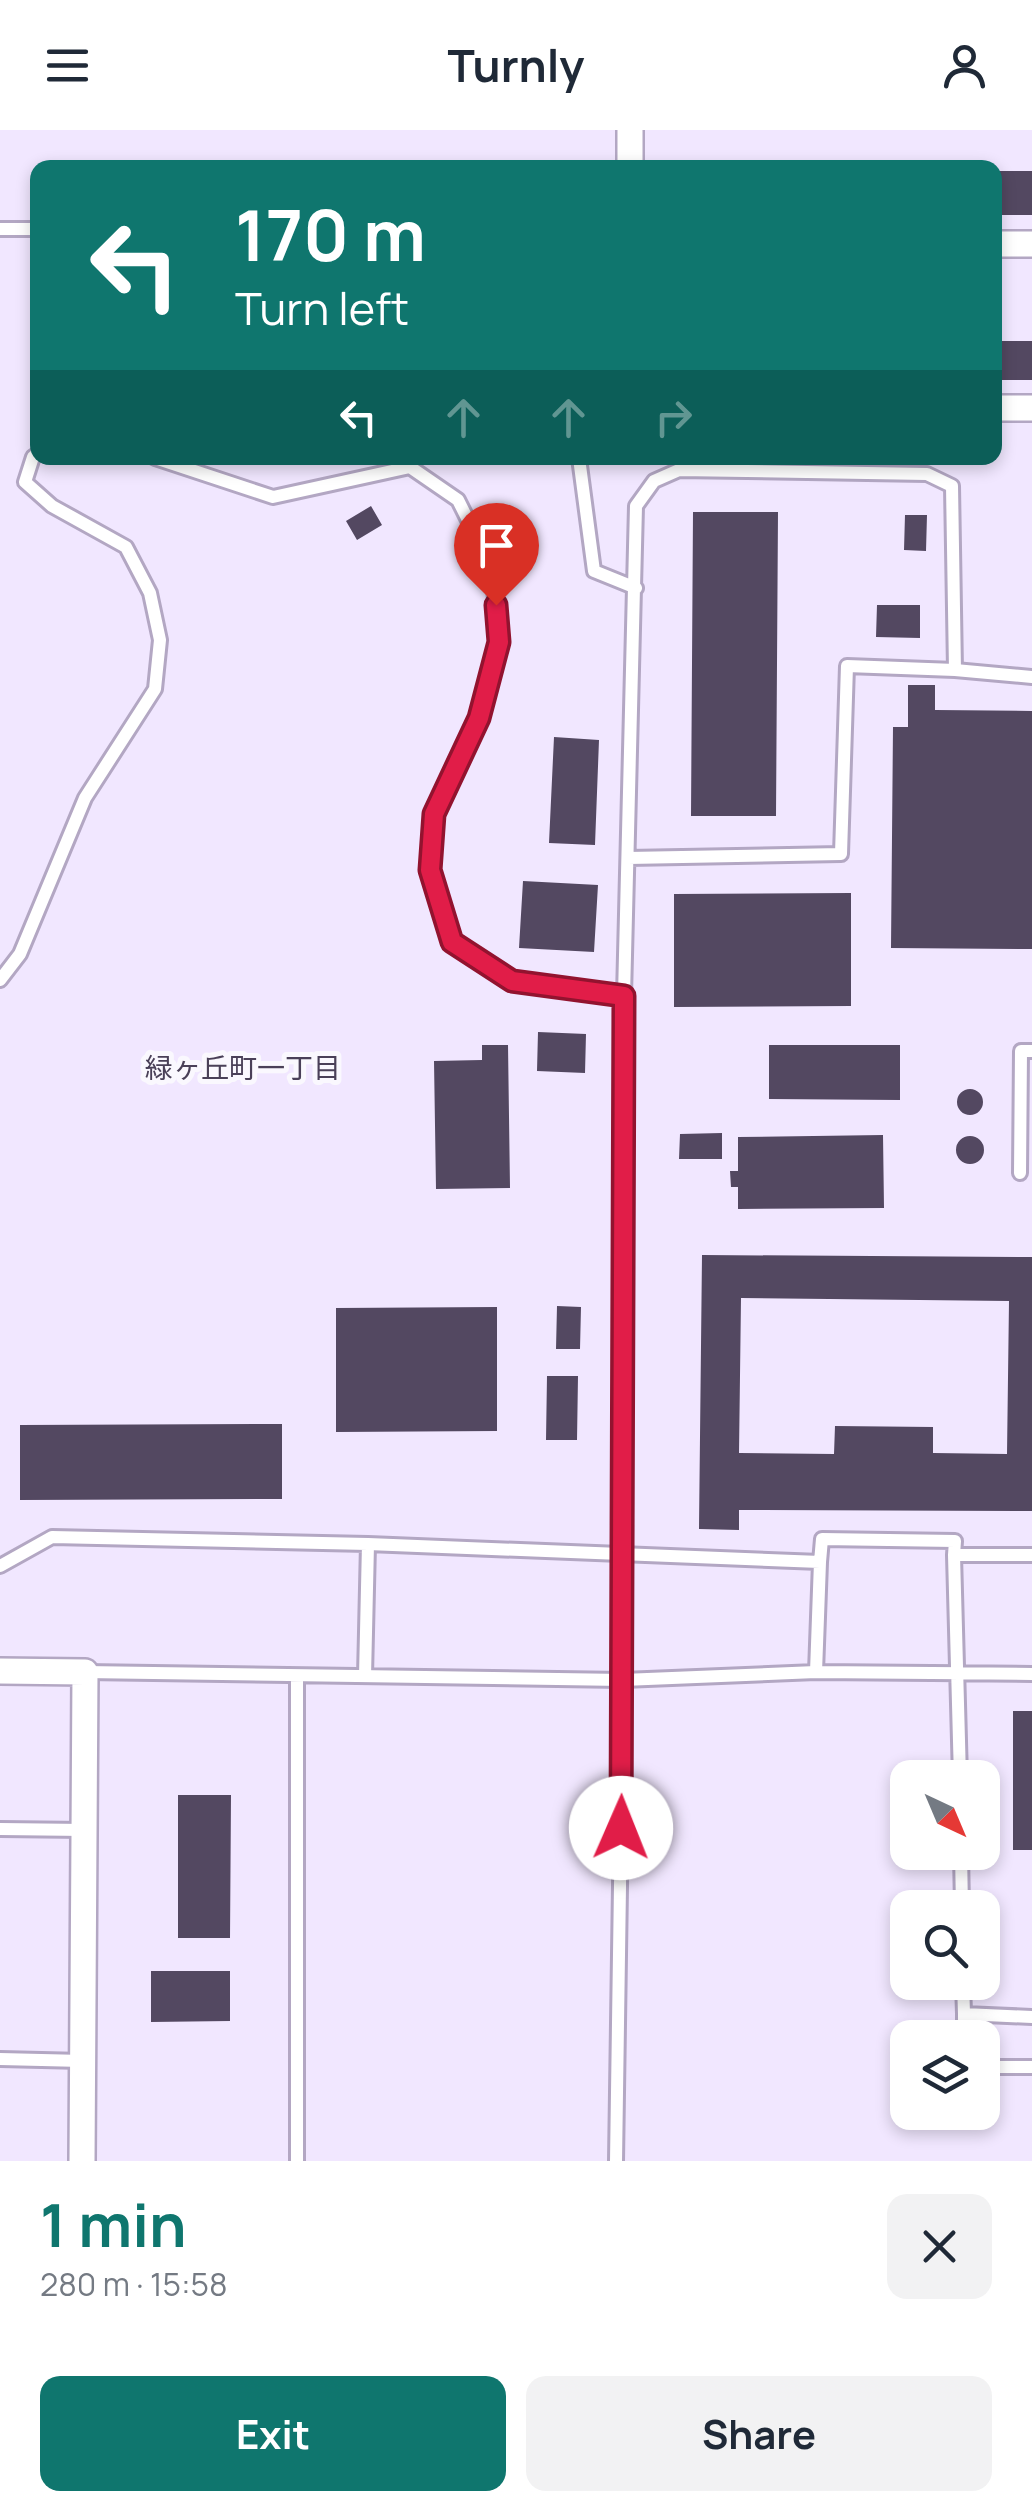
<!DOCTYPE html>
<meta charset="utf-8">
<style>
:root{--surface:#fff;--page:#f2f2f3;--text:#1f2937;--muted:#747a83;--accent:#0f766e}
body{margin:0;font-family:Manrope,"Noto Sans JP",sans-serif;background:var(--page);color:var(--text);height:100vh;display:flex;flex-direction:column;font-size:38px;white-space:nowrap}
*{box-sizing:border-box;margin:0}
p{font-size:32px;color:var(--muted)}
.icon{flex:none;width:55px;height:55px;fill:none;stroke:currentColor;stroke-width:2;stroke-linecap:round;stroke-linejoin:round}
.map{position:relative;height:2031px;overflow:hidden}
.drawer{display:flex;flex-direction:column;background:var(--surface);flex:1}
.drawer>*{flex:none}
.hud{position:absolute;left:30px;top:30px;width:972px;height:305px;border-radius:20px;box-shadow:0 5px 15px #0003;background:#0f766e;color:#fff;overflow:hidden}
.needle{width:65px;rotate:136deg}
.fabs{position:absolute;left:890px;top:1630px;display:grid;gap:20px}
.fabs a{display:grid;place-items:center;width:110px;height:110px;border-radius:20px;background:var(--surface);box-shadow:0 5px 15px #0003;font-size:50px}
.pin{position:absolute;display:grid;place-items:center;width:85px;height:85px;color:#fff;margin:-102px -42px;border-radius:50% 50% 50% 0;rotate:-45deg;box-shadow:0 0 10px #0007}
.pin .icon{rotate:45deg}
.me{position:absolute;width:110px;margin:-55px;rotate:1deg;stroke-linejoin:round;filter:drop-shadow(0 0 8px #0008)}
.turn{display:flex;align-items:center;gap:35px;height:210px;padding:0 40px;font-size:45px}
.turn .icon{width:130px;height:130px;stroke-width:2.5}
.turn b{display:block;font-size:70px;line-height:85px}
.lanes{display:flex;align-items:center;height:95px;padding:0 40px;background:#0003;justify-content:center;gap:50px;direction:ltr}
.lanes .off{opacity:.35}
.round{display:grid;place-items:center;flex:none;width:105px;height:105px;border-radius:20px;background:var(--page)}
.headline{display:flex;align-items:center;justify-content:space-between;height:170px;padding:0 40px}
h1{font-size:60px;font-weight:700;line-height:75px;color:var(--accent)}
.action{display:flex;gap:20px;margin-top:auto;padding:20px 40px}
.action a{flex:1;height:115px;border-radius:20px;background:var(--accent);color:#fff;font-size:40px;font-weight:700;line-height:115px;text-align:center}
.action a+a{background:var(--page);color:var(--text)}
header{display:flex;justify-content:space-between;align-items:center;height:130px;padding:0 40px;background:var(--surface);font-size:45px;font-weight:700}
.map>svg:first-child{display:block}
.building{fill:#534861;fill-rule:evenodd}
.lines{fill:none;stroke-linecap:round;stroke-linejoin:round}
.service-casing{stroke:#b3a7c3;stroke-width:18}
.minor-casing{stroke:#b3a7c3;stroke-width:30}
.service{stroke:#fff;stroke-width:12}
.minor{stroke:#fff;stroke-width:25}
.route-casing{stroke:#92132f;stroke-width:25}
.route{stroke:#e11d48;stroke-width:18}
.labels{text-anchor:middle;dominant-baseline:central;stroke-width:10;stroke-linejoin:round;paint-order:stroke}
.neighbourhood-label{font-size:28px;fill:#4a4058;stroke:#faf8fe}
</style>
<header><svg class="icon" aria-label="menu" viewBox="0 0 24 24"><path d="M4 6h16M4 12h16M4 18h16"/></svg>Turnly<svg class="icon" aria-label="person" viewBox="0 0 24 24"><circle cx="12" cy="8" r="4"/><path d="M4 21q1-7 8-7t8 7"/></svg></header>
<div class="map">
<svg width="1032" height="2031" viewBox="0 0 1032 2031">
<rect width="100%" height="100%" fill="#f1e7ff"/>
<path class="building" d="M995,41h37v44h-37z
M995,211h37v39h-37z
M371,376l11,19 -25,15 -11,-19z
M693,382h85l-2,304h-85z
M905,385h22l-1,36 -22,-1z
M877,475h43v33l-44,-1z
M908,555h27v25l97,1v238l-141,-1 2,-221h15z
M554,607l45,3 -4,105 -46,-2z
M523,751l75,4 -4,67 -75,-4z
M851,763v113l-177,1v-113z
M538,902l48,2 -1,39 -48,-2z
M482,915h26l2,143 -74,1 -2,-128 48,-1z
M769,915h131v55l-131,-1z
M957 972a13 13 0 1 1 26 0a13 13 0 1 1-26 0Z
M722,1003v26h-43l1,-25z
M883,1005l1,73 -146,1v-22h-7l-1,-16h8v-34z
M956 1020a14 14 0 1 1 28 0a14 14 0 1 1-28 0Z
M702,1125l330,2v254l-293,-1v20l-40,-1zM741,1168l268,3 -2,153 -74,-1v-26l-98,-1 -1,28 -95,-1z
M557,1176l24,1 -1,42h-24z
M497,1177v124l-161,1v-124z
M547,1246h31l-1,64h-31z
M282,1294v75l-262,1v-75z
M1013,1581h19v139h-19z
M178,1665h53l-1,143h-52z
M151,1841h79v50l-79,1z"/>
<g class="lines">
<defs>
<path id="service" d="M0,99h38
M155,328l118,39 137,-30 48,33 34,68 7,74 -20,76 -46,96 -2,56 21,72 60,39 112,15
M579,328l15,113 42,17
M628,728l213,-4 6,-188 108,4 77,7
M0,850l20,-26 65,-156 70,-109 5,-49 -10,-47 -24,-46 -74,-41 -27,-24 8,-25 5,-3
M1020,1043l1,-122h11
M820,1432l2,-23 133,2 -1,14
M0,1436l52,-29 316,7
M85,1542l538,8 193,-8 216,2
M365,1546l3,-132 452,18 -4,110
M297,1547v484
M960,1648l-6,-223h78
M0,1699l85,1
M961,1722l1,56
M963,1852l1,32 68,3
M964,1908v-24
M0,1929l83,2
M982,1937h50
M616,2031l7,-481 1,-684 12,-490 18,-25 25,-11 248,4 25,12 3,184"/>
<path id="minor" d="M630,0v38
M995,114h37
M995,278h37
M0,1541l85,1 -3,489"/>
</defs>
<use href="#service" class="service-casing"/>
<use href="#minor" class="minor-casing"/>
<use href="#service" class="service"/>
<use href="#minor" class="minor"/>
</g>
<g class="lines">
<defs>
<path id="route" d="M496,475l3,37 -20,76 -45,96 -4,56 22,72 60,39 112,15 -3,832"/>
</defs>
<use href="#route" class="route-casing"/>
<use href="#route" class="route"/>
</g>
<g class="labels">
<g class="neighbourhood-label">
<text x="243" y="937">緑ヶ丘町一丁目</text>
</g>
</g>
</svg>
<div class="fabs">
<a><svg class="needle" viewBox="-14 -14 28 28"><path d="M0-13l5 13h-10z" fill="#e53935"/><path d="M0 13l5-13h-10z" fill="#747a83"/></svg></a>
<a><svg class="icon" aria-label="search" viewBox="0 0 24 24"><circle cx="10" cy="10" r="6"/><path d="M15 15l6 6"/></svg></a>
<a><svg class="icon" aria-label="layers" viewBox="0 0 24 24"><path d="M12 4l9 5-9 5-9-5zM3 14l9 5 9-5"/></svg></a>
</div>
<div class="pin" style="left:496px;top:475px;background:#d93025"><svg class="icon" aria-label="arrive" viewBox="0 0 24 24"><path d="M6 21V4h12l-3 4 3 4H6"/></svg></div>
<svg class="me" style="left:621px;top:1698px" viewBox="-20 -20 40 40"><circle r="19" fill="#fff"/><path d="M0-13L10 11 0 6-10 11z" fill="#e11d48"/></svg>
<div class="hud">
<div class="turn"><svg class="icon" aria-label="left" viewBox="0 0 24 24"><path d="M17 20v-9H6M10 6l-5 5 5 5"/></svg><div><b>170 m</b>Turn left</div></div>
<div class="lanes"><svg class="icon" aria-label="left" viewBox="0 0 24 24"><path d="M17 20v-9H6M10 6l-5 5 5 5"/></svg><svg class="icon off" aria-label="ahead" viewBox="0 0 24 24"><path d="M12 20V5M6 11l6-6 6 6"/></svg><svg class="icon off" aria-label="ahead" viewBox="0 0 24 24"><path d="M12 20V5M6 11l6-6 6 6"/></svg><svg class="icon off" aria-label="right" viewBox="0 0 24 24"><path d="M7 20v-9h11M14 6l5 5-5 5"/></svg></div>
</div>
</div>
<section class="drawer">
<div class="headline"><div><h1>1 min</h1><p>280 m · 15:58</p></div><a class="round"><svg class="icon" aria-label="close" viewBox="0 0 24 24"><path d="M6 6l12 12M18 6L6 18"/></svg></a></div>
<div class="action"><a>Exit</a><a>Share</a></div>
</section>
